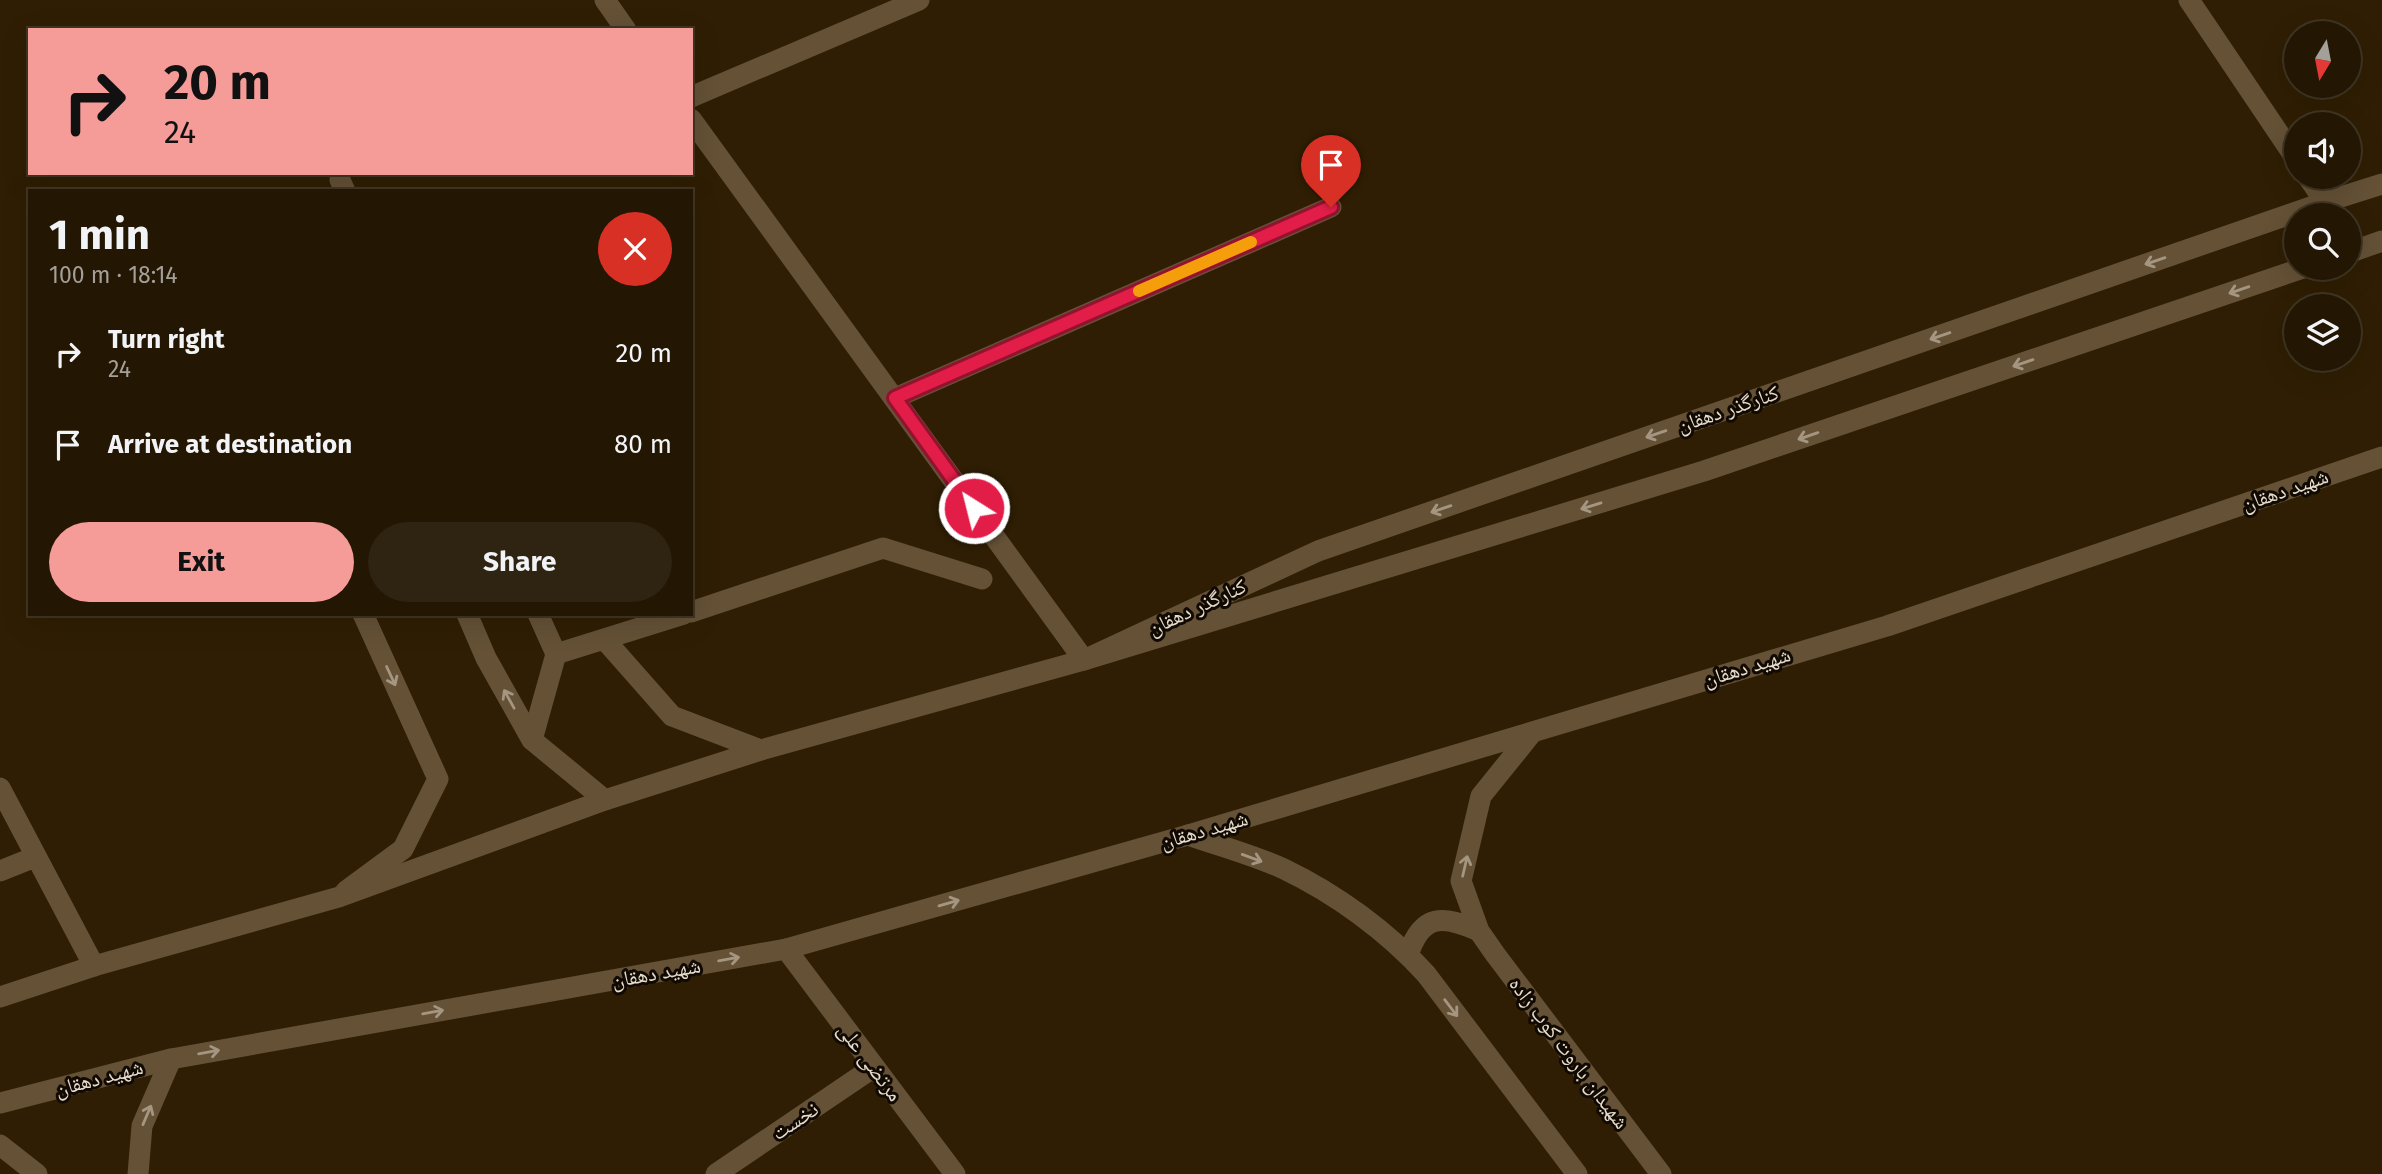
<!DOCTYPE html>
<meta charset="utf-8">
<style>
:root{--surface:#231602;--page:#2f2311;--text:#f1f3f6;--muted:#a39f99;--line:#403524;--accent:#f59b98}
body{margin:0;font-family:"Fira Sans","Noto Naskh Arabic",sans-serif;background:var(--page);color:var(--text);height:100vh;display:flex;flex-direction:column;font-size:26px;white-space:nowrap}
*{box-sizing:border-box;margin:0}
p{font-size:23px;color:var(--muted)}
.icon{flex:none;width:38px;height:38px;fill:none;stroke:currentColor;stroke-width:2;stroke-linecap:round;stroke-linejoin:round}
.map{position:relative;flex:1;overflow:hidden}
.drawer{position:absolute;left:28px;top:189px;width:665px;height:427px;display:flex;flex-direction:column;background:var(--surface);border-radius:0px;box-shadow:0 7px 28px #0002,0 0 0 2px var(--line)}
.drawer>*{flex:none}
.top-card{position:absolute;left:28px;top:28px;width:665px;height:147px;border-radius:0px;box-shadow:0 7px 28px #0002,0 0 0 2px var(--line);background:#f59b98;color:#111;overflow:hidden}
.needle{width:46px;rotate:190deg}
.tools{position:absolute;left:2284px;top:21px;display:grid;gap:14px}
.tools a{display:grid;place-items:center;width:77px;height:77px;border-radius:50%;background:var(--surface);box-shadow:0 7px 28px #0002,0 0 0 2px var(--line);font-size:35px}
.pin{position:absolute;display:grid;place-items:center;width:60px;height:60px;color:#fff;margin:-72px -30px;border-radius:50% 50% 50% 0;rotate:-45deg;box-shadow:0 0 7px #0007}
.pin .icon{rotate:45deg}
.me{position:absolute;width:77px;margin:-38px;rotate:324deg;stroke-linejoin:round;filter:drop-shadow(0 0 5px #0008)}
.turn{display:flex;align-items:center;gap:24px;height:147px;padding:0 21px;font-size:32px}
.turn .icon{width:91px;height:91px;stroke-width:2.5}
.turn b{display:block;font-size:49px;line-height:60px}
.round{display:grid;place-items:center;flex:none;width:74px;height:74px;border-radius:37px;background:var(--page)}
.summary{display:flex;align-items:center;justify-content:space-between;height:119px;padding:0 21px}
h1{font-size:42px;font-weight:700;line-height:52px}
.button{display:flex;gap:14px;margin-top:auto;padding:14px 21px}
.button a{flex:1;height:80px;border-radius:42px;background:var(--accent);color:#111;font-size:28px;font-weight:700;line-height:80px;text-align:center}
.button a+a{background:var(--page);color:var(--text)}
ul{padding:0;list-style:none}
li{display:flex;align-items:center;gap:21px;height:91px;padding:0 21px}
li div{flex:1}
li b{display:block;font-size:26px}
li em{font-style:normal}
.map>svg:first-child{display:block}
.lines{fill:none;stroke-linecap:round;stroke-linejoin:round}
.service{stroke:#645136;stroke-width:21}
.minor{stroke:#645136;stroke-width:21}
.tertiary{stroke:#645136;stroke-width:21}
.secondary{stroke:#645136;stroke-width:21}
.oneway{stroke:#a59681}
.route-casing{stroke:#92132f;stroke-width:18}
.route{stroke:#e11d48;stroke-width:12}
.slow{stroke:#f59e0b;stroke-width:12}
.labels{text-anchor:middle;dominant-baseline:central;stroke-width:6;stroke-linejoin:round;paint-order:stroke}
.street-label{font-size:21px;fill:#e6dbcc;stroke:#110a02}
</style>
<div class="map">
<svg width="2382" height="1174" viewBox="0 0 2382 1174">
<rect width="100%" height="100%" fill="#2f1e03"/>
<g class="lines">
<path class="service" d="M340,180l5,11
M691,612l192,-64 99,31
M467,614l19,44 46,82 73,60
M538,614l18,40
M605,640l67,76 89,34
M532,740l24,-86 128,-40
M346,891l57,-42 35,-70 -75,-165"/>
<path class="minor" d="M2189,0l107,159
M691,97l228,-97
M2308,177l17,25
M895,398l436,-191
M0,788l94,178
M0,871l35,-14
M786,949l169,225
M716,1174l158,-107"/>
<path class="tertiary" d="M605,0l21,30
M691,119l393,541 234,-109 1007,-349 57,-18
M1531,734l-50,62 -20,85 18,50 16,23 166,220
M1188,835c32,11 66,20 96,34 52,25 103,62 142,105l151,200
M1408,955c14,-42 35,-40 71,-24
M0,1145l37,29
M138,1174l4,-48 29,-67"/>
<path class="secondary" d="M2348,253l34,-12
M0,997l94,-31 245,-69 266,-97 156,-50 323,-90 620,-189 599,-203
M0,1103l171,-44 615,-110 402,-114 699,-209 495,-169"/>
</g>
<defs><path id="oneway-shaft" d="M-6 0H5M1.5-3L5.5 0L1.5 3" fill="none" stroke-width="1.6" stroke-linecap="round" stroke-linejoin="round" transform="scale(1.75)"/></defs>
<g class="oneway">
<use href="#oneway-shaft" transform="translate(2155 261) rotate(161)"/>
<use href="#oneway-shaft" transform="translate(2239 290) rotate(161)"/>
<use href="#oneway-shaft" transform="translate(1940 336) rotate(161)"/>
<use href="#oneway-shaft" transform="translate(2023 363) rotate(161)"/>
<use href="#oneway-shaft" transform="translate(1656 434) rotate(161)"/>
<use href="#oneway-shaft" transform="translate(1808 436) rotate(161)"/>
<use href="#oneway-shaft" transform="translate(1591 506) rotate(163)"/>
<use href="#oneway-shaft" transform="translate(1441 509) rotate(161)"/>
<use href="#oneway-shaft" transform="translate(391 676) rotate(65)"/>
<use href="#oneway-shaft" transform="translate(509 699) rotate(-119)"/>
<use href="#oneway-shaft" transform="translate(1252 858) rotate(20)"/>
<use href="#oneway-shaft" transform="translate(1465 866) rotate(-77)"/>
<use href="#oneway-shaft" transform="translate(949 903) rotate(-16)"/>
<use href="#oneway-shaft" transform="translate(729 959) rotate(-10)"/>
<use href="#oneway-shaft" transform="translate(1451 1008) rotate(53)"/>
<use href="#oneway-shaft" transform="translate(433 1012) rotate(-10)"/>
<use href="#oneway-shaft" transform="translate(209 1052) rotate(-10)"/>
<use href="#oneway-shaft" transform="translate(147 1115) rotate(-67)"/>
</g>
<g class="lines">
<defs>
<path id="route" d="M974,508l-79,-110 436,-191"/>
</defs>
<use href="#route" class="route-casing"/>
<use href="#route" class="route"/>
<path class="slow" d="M1139,291l112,-49"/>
</g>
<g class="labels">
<g class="street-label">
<text transform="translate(1728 409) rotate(-19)">کنارگذر دهقان</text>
<text transform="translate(2285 490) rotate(-19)">شهید دهقان</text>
<text transform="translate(1197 607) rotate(-25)">کنارگذر دهقان</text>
<text transform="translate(1747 667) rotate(-17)">شهید دهقان</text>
<text transform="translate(1204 830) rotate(-16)">شهید دهقان</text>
<text transform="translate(656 973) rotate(-10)">شهید دهقان</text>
<text transform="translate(1569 1053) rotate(53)">شهیدان باروت کوب زاده</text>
<text transform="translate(870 1062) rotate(53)">مرتضی علی</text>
<text transform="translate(99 1078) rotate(-15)">شهید دهقان</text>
<text transform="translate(795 1121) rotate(-34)">نخست</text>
</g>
</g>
</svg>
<div class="tools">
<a><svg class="needle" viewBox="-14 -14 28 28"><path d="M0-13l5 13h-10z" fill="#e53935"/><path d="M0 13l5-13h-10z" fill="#a39f99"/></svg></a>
<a><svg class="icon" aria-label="sound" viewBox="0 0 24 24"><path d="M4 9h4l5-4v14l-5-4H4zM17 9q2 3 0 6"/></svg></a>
<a><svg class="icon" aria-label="search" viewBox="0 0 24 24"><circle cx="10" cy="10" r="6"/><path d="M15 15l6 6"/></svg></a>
<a><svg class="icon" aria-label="layers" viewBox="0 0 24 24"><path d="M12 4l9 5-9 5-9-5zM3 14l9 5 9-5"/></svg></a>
</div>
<div class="pin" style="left:1331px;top:207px;background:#d93025"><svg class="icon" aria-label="arrive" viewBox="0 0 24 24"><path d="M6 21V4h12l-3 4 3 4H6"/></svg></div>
<svg class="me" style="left:974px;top:508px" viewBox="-20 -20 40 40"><circle r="17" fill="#e11d48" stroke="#fff" stroke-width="3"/><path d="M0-11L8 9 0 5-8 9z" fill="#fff"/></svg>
<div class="top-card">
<div class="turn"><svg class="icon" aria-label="right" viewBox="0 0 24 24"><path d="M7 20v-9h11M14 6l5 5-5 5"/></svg><div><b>20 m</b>24</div></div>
</div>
<section class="drawer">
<div class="summary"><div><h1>1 min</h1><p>100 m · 18:14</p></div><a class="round" style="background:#d93025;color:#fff"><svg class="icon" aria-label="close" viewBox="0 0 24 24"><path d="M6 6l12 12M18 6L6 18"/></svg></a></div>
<ul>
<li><svg class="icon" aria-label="right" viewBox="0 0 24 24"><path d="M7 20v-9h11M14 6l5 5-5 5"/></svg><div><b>Turn right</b><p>24</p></div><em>20 m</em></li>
<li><svg class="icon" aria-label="arrive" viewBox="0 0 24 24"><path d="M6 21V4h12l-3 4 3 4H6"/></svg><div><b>Arrive at destination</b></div><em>80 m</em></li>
</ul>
<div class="button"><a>Exit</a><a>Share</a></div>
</section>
</div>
